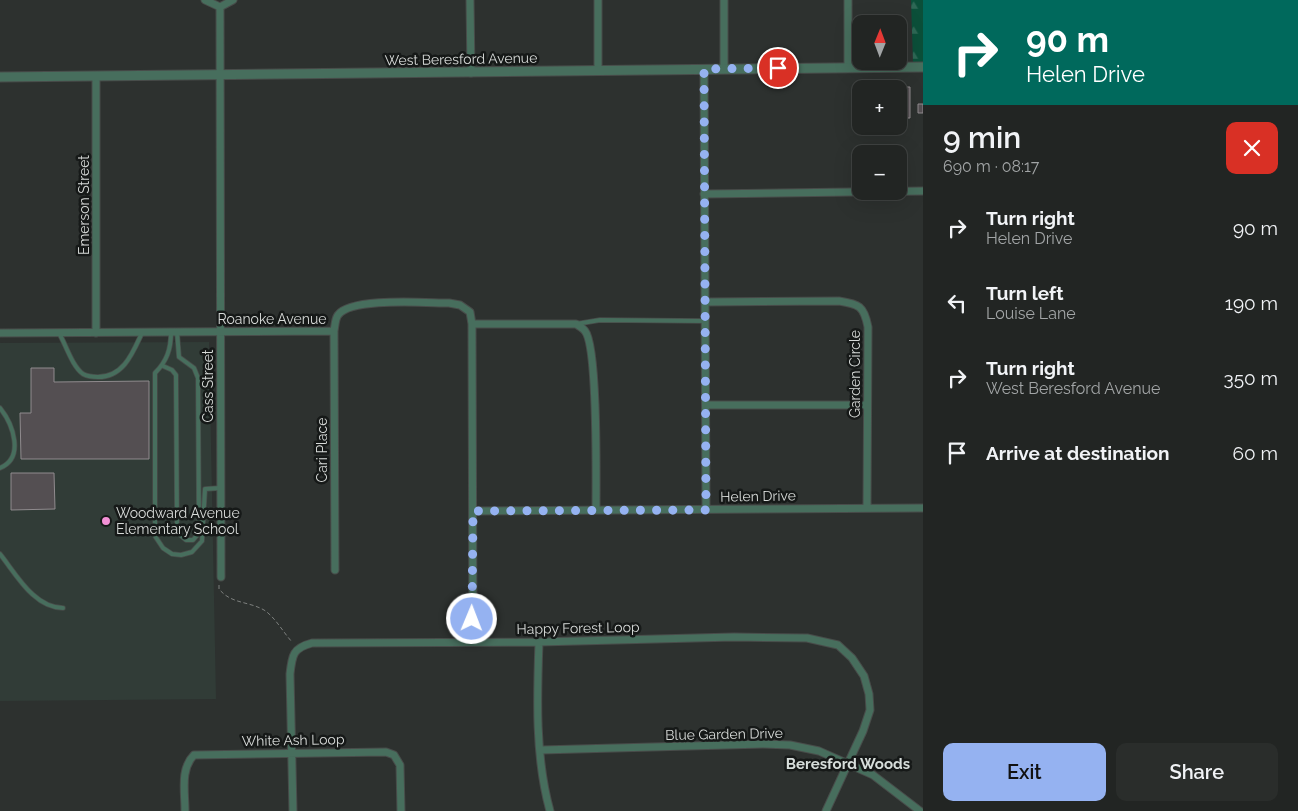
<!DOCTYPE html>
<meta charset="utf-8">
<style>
:root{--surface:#222523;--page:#2a2d2b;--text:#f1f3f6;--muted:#a2a5a6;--line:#3f4241;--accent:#95b2f1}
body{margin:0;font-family:Raleway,sans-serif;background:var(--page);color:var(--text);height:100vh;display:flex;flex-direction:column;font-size:19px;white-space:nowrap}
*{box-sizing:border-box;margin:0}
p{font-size:16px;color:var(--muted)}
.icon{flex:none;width:28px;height:28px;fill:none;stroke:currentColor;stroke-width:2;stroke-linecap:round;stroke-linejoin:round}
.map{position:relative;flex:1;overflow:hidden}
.panel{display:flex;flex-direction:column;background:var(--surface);width:375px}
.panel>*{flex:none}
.guide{background:#00695c;color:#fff;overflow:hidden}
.needle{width:32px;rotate:1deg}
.fabs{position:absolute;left:852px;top:15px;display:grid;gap:10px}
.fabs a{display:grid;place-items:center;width:55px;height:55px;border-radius:10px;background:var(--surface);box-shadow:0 5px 20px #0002,0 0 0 1px var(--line);font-size:25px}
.pin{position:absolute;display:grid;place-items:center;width:42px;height:42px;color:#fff;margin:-21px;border:2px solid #fff;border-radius:50%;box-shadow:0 1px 5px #0007}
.me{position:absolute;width:55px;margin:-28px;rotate:1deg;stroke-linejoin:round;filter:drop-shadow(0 0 4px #0008)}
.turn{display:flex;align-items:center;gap:18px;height:105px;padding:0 20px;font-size:22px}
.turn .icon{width:65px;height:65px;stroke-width:2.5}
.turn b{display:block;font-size:35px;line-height:42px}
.round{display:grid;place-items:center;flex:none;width:52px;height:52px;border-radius:10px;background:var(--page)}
.head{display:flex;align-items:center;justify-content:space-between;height:85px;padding:0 20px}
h1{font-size:30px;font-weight:600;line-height:38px}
.action{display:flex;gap:10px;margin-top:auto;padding:10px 20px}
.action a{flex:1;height:58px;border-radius:10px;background:var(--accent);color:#111;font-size:20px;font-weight:600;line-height:58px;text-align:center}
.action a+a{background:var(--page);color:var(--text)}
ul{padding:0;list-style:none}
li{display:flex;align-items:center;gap:15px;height:75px;padding:0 20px}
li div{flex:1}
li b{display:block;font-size:19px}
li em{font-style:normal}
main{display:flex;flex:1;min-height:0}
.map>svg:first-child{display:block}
.built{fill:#313c37}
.forest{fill:url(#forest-firs)}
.building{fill:#544f52;stroke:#908b8e}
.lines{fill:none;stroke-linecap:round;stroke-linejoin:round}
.service-casing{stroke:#484c4a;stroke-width:5.5}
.minor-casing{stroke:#484c4a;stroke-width:9}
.tertiary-casing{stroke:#484c4a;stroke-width:11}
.path{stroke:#7d807e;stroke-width:1;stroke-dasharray:4 2.5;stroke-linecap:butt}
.service{stroke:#476e5d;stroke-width:4}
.minor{stroke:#476e5d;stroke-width:7}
.tertiary{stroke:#476e5d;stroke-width:9}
.route{stroke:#95b2f1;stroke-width:9;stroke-dasharray:0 16.2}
.poi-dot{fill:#f391d6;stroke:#161918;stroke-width:2}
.labels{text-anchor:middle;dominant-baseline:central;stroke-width:5;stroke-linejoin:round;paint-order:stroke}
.street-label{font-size:14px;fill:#d8dbd9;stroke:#161918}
.poi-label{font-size:14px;fill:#d8dbd9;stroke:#161918;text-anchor:start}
.neighbourhood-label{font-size:15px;font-weight:bold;fill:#d7dedb;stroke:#161918}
</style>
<main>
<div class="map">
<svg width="923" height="811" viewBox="0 0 923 811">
<defs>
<pattern id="forest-firs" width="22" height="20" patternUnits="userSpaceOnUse" patternTransform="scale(1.25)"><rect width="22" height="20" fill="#0b4f39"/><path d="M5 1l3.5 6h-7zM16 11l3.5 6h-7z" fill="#2e6855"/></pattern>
</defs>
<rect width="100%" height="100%" fill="#2d312f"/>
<path class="built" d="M209,342l7,357 -216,2v-358z"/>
<path class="forest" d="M911,0h12v62h-10z"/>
<path class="building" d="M900,87h10v31h-10z
M918,104h5v9h-5z
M31,368h23v14l95,-1v78h-128l-1,-46h11z
M11,473h43l1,36 -44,1z"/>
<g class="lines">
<defs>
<path id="service" d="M576,324l24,-4 106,1
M171,332c0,17 -4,29 -16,41v163l8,12 9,6 9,1 11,-3 10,-11 3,-52
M59,333c7,12 13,33 24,41 4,2 11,3 15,3 26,0 35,-25 44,-44
M163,366l9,4 4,5 1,153 2,6 7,6h7l6,-7 -1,-155 -4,-10 -15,-11 -2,-25
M0,408c13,16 25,50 0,60
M205,489l15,-1
M0,554c16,20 34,54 63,54"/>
<path id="minor" d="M205,0l15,7
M470,0l1,73
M598,0v70
M724,0v69
M848,0v68
M220,7l1,570
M220,7l13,-7
M704,69l2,440
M704,194l219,-3
M706,302l133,-1c20,3 25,5 29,26l-1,181
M472,324h104c3,2 7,4 9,7 13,16 11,151 11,179
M334,331l1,239
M0,333l334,-2c1,-5 1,-12 4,-16 13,-18 88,-12 111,-12l11,2 10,7 2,12 1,317
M96,333v-257
M706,405h161
M473,511l450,-3
M539,642c-2,55 -4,115 11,169
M541,750l222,-6 27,1 29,6 54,24 47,36
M185,811c0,-20 -5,-42 9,-56l192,-3 8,3 6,10 1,46
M293,811l-3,-137c2,-19 3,-26 22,-31l227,-1 195,-5 73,1 31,7 14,13 12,18 5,18 1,16 -7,21 -37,80"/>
<path id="tertiary" d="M0,77l923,-10"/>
</defs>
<use href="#service" class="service-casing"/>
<use href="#minor" class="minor-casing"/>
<use href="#tertiary" class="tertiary-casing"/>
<path class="path" d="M219,585v4c12,15 29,12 45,21 11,7 19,22 28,32"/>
<use href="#service" class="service"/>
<use href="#minor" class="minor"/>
<use href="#tertiary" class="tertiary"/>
</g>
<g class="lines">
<path class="route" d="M472,619l1,-108 233,-1 -2,-441 74,-1"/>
</g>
<circle class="poi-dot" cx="106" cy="521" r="5"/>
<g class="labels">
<g class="street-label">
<text transform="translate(461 59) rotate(-1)">West Beresford Avenue</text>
<text transform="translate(84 205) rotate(-90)">Emerson Street</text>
<text x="272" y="319">Roanoke Avenue</text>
<text transform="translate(855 374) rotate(-90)">Garden Circle</text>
<text transform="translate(208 386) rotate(-90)">Cass Street</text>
<text transform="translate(322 450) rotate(-90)">Cari Place</text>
<text transform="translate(758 496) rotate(-1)">Helen Drive</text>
<text transform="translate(578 628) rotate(-1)">Happy Forest Loop</text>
<text transform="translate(724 734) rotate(-1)">Blue Garden Drive</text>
<text transform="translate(293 740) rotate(-1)">White Ash Loop</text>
</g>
<g class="poi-label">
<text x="116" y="513">Woodward Avenue<tspan x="116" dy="16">Elementary School</tspan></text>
</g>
<g class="neighbourhood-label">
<text x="848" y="764">Beresford Woods</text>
</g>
</g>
</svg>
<div class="fabs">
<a><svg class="needle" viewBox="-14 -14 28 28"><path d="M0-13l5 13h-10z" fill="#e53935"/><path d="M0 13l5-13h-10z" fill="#a2a5a6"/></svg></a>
<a>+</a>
<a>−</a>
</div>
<div class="pin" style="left:778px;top:68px;background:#d93025"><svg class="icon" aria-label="arrive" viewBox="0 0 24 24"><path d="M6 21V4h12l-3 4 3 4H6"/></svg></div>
<svg class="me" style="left:472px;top:619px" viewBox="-20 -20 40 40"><circle r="17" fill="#95b2f1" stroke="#fff" stroke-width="3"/><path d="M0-11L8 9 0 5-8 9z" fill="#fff"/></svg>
</div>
<section class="panel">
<div class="guide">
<div class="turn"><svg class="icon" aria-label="right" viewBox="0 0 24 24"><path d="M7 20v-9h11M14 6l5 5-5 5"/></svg><div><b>90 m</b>Helen Drive</div></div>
</div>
<div class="head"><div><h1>9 min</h1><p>690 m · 08:17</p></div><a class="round" style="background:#d93025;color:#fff"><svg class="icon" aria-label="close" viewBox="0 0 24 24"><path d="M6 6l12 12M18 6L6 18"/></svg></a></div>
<ul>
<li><svg class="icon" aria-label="right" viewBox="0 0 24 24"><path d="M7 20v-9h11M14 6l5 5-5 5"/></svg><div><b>Turn right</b><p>Helen Drive</p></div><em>90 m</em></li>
<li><svg class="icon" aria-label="left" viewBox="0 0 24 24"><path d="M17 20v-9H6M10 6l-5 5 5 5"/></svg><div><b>Turn left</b><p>Louise Lane</p></div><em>190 m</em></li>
<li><svg class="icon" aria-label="right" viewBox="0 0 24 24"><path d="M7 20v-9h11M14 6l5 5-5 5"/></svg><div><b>Turn right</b><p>West Beresford Avenue</p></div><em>350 m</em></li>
<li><svg class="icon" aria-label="arrive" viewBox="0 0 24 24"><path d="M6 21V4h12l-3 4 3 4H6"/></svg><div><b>Arrive at destination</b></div><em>60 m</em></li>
</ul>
<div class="action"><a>Exit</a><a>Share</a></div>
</section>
</main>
